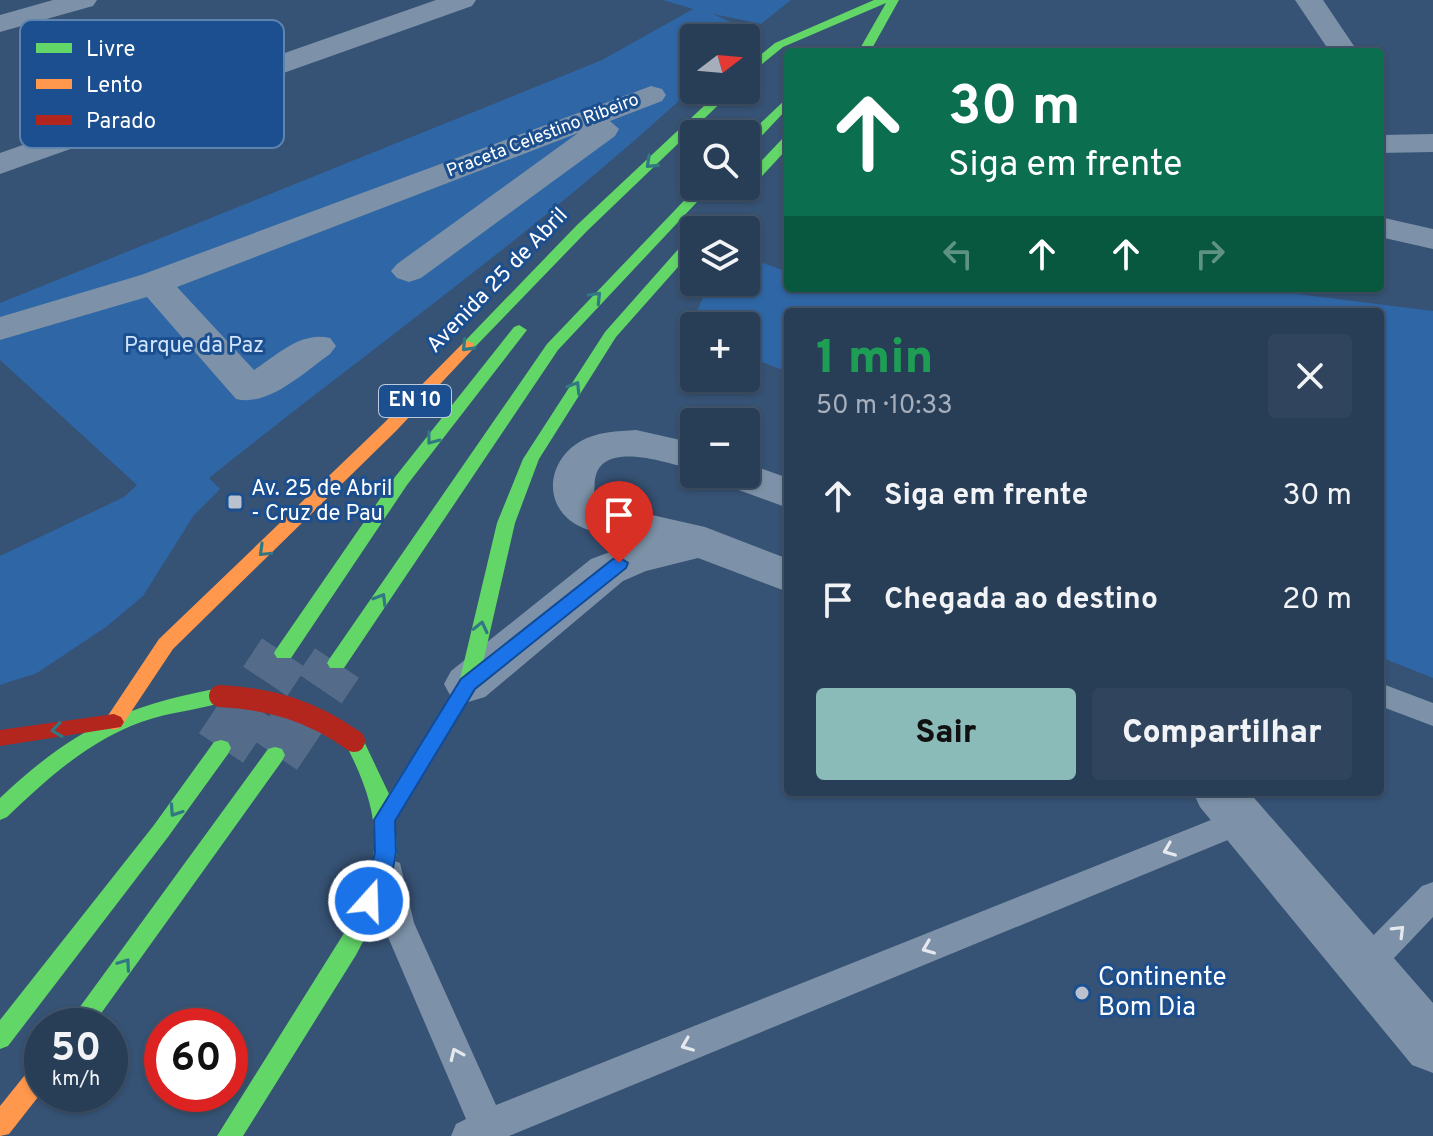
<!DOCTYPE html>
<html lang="pt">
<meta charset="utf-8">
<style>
:root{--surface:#283e57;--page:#30455d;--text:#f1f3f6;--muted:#a5aeba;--line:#44576d;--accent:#8bbbb9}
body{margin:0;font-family:Overpass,sans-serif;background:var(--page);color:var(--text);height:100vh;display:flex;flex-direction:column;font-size:30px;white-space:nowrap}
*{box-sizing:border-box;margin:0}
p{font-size:26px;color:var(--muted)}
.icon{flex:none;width:44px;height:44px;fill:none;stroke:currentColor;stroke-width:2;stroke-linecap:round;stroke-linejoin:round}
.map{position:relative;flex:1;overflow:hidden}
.panel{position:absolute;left:784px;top:308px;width:600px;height:488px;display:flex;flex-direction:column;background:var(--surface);border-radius:8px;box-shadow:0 2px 6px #0004,0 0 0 2px var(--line)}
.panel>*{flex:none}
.hud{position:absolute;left:784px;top:48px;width:600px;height:244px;border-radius:8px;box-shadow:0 2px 6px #0004,0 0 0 2px var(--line);background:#0b6e4f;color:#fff;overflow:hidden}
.needle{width:52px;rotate:74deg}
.controls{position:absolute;left:680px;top:24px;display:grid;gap:16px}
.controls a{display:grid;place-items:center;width:80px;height:80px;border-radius:8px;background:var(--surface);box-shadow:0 2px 6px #0004,0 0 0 2px var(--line);font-size:40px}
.speed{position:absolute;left:24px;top:1008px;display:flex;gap:16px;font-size:40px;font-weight:700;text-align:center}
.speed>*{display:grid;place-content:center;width:104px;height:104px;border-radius:50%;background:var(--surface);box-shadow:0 2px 6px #0004,0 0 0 2px var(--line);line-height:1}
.speed small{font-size:20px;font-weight:400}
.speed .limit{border:12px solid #d22;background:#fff;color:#111}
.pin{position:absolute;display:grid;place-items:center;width:68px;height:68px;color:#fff;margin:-82px -34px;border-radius:50% 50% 50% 0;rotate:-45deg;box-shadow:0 0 8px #0007}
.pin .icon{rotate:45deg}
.me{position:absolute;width:88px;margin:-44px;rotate:20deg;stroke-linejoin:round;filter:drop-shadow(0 0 6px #0008)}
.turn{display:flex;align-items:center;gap:28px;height:168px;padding:0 32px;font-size:36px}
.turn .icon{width:104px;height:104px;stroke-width:2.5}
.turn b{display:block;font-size:56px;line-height:68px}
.lanes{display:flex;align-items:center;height:76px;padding:0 32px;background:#0003;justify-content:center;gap:40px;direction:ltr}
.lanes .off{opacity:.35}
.round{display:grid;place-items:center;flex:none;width:84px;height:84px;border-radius:8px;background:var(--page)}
.headline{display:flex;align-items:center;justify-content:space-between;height:136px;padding:0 32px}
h1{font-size:48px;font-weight:800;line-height:60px;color:#1e9e55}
.primary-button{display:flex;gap:16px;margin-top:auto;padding:16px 32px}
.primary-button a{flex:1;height:92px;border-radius:8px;background:var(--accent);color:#111;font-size:32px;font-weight:800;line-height:92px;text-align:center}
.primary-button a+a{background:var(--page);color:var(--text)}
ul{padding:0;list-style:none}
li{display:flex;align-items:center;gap:24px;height:104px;padding:0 32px}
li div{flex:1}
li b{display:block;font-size:30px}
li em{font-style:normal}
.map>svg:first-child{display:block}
.green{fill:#2f66a5}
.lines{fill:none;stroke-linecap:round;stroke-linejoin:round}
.primary-tunnel{stroke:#546c89;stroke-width:53;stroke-dasharray:53 27;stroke-linecap:butt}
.lane{fill:#7d92a8;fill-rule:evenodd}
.street{fill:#7d92a8;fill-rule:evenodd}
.fast{fill:#63d668;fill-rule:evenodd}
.slow{fill:#ff974d;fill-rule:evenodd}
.jam{fill:#b3261e;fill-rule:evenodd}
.jam-bridge{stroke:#b3261e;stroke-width:22}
.oneway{stroke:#317883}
.oneway2{stroke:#e5e9ee}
.route{fill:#1a73e8;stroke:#114b97;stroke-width:2}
.poi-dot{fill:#b9c2ce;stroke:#1b4f8f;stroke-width:3}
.labels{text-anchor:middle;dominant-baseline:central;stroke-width:6;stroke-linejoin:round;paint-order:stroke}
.far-street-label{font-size:18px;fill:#fff;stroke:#1b4f8f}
.shield{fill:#1b4f8f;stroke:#bbcadd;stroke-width:2}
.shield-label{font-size:20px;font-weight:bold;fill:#fff}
.street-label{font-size:22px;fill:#fff;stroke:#1b4f8f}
.park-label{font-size:22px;fill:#cfe3fa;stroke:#1b4f8f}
.poi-label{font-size:22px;fill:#fff;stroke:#1b4f8f;text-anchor:start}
.near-poi-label{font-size:26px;fill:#fff;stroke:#1b4f8f;text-anchor:start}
.key{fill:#1b4f8f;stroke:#5f84b1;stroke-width:2}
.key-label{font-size:22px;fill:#fff}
</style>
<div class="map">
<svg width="1433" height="1136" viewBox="0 0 1433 1136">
<rect width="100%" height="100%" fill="#365274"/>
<path class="green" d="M663,0h128l-30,24 -48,-10 40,18 -7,6h-52v49c-152,141 -323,261 -485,391l11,11 -26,26 -51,81 -37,31 -69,46 -37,12v-129l124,-59 13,-12 -137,-125v-57l602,-243 91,-51z
M746,257l42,15v16h490l19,6 136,17v367l-53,-21v-345h-592v60l-42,-16v-30h-52v10l-6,-2 21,-52h37z"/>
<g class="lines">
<path class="primary-tunnel" d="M221,748l63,-95
M275,755l62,-92"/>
<path class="lane" d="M1380,683l53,20v23l-53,-20z
M1241,808l11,4 4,9 -4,9 -743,306h-58l5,-12 10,-5 -84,-196 -9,-51 5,-9 11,-4 11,4 14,60 82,182z
M1433,882v35l-56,59 -12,5 -12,-5 -5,-10 5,-10 69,-70z"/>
<path class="street" d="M53,0h44l-4,6 -93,26v-17z
M436,0h40l-4,6 -472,168v-21z
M1295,0h28l35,52h-28z
M651,86l11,3 4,6 -4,6 -52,20 9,8 -4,7 -194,142 -12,4 -12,-4 -6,-7 6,-7 181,-131 -401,154 77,83c23,-15 47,-39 76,-32l6,8 -6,8c-26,18 -61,53 -94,45l-89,-102 -147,43v-23l141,-42z
M1433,134v18l-53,1v-18z
M1380,217l53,12v20l-53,-12z
M636,430l58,13v27c-23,-6 -88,-30 -98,5 -2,5 -1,13 -2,18l14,12 97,22 83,32v33l-90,-34 -52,13 -23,10 -138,116 -17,5 -17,-5 -7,-13 7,-13 140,-112 49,-18c-19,-4 -44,-6 -61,-15 -37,-19 -33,-65 2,-85 15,-9 37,-10 55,-11z
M746,463l42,15v30l-66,-24 -6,-10h30z
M1193,792h56l184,211v70l-21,-8 -212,-258z"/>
<path class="fast" d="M874,0h25l-29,52h-12l28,-49 -103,44 -37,30v-10l29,-24z
M721,90h13l-147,141 -114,118h-10v-6l114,-118z
M788,97v11l-37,39 -5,1v-11z
M788,137v11l-37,40h-10l5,-2v-9l37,-39z
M698,186h14l-154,164 -214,318h-14l-3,-5 3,-5 217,-314z
M694,236v13l-78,88 -77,122 -24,64 -37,161 -83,136 2,32 -4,20 -14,39 -23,44 -113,181h-26l134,-214c36,-68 28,-114 -7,-181l3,-6 7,-2 7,2 28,59 70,-111 38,-160 26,-64 82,-127 84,-95z
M519,325l8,5 -120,155 -116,173h-14l-3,-5 3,-5 118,-171 119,-150z
M220,688l7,3 3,5 -3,5c-24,8 -49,10 -73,17 -59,17 -103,57 -147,99l-7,3v-22c72,-68 123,-92 220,-110z
M221,740l7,2 3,6 -3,6 -60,83 -160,209 -8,3v-29l154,-195 60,-83z
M275,747l7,2 3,6 -3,6 -190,265h-26l202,-277z"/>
<path class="slow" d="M468,341l5,2v6l-77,82 -223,218 -52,78 -7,3 -7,-3 -3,-5 3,-5 52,-78 225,-216 79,-80z
M42,1062v30l-33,42 -9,2v-30l33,-41z"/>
<path class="jam" d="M114,714l7,3 3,5 -3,5 -121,19v-16z"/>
<path class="jam-bridge" d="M220,696c52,3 92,15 134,45"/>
</g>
<defs><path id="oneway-chevron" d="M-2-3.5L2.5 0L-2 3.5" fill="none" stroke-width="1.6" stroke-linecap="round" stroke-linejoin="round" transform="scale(2)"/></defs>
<g class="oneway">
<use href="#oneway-chevron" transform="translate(651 163) rotate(137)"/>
<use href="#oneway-chevron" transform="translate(596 297) rotate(-46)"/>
<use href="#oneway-chevron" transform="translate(467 346) rotate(133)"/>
<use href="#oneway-chevron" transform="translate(575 387) rotate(-58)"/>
<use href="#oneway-chevron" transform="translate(432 439) rotate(127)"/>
<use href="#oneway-chevron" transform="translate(264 551) rotate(136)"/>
<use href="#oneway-chevron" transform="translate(381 599) rotate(-59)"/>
<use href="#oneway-chevron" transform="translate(481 627) rotate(-77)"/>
<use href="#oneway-chevron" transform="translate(57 730) rotate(172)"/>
<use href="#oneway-chevron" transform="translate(175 811) rotate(124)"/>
<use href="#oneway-chevron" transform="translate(125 964) rotate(-55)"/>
</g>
<g class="oneway2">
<use href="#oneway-chevron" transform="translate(1169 850) rotate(158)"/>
<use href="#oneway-chevron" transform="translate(1399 931) rotate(-45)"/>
<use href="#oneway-chevron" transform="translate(928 948) rotate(158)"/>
<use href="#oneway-chevron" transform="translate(687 1045) rotate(158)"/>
<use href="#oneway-chevron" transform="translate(456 1054) rotate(-114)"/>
</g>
<path class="route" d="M619,557l9,6 -2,5 -151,121 -80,132 1,31 -5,28 -14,28 -8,3 -7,-3 -4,-7 11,-21 6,-28 -1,-32 87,-141 152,-120z"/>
<g class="poi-dot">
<rect x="227" y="494" width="16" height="16" rx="4"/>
<circle cx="1082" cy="993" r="8"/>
</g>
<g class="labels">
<g class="far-street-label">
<text transform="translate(543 136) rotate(-21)">Praceta Celestino Ribeiro</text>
</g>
<rect class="shield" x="379" y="385" width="72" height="32" rx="6"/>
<g class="shield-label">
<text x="415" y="401">EN 10</text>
</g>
<g class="street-label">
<text transform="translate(498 281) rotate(-46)">Avenida 25 de Abril</text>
</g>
<g class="park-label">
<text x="194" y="346">Parque da Paz</text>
</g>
<g class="poi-label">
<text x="251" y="489">Av. 25 de Abril<tspan x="251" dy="25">- Cruz de Pau</tspan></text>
</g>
<g class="near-poi-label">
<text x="1098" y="978">Continente<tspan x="1098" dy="30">Bom Dia</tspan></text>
</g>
</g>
<rect x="20" y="20" width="264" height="128" rx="12" class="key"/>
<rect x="36" y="43" width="36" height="10" fill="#63d668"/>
<rect x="36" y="79" width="36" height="10" fill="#ff974d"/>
<rect x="36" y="115" width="36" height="10" fill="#b3261e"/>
<g class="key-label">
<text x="86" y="56">Livre</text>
<text x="86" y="92">Lento</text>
<text x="86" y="128">Parado</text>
</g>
</svg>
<div class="controls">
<a><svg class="needle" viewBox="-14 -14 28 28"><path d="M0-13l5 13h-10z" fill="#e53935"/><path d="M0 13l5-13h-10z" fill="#a5aeba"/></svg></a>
<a><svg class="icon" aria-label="search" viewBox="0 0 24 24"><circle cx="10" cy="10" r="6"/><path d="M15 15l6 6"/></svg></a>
<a><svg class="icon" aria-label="layers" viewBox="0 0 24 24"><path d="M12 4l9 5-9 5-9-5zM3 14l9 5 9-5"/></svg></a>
<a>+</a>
<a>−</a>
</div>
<div class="speed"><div>50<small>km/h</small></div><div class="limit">60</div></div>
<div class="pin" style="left:619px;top:563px;background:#d93025"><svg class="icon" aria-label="arrive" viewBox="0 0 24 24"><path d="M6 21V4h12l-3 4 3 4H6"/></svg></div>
<svg class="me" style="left:369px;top:901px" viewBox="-20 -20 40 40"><circle r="17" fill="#1a73e8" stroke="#fff" stroke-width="3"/><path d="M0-11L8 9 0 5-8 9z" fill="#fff"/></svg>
<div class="hud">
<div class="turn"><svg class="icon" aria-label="ahead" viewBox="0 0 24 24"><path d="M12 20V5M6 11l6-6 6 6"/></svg><div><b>30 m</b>Siga em frente</div></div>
<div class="lanes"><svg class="icon off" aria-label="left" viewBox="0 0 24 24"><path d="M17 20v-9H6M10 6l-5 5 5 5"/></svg><svg class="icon" aria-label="ahead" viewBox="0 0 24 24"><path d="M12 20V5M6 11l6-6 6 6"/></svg><svg class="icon" aria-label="ahead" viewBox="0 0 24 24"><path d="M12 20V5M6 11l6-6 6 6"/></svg><svg class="icon off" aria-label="right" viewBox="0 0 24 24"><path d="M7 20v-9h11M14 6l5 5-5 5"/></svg></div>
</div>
<section class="panel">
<div class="headline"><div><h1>1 min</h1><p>50 m · 10:33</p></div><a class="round"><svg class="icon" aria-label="close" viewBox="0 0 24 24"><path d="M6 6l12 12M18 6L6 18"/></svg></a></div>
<ul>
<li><svg class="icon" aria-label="ahead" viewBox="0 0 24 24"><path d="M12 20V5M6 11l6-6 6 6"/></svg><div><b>Siga em frente</b></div><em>30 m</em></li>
<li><svg class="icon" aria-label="arrive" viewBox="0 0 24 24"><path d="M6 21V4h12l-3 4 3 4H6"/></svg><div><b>Chegada ao destino</b></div><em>20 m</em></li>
</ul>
<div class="primary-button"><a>Sair</a><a>Compartilhar</a></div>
</section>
</div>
